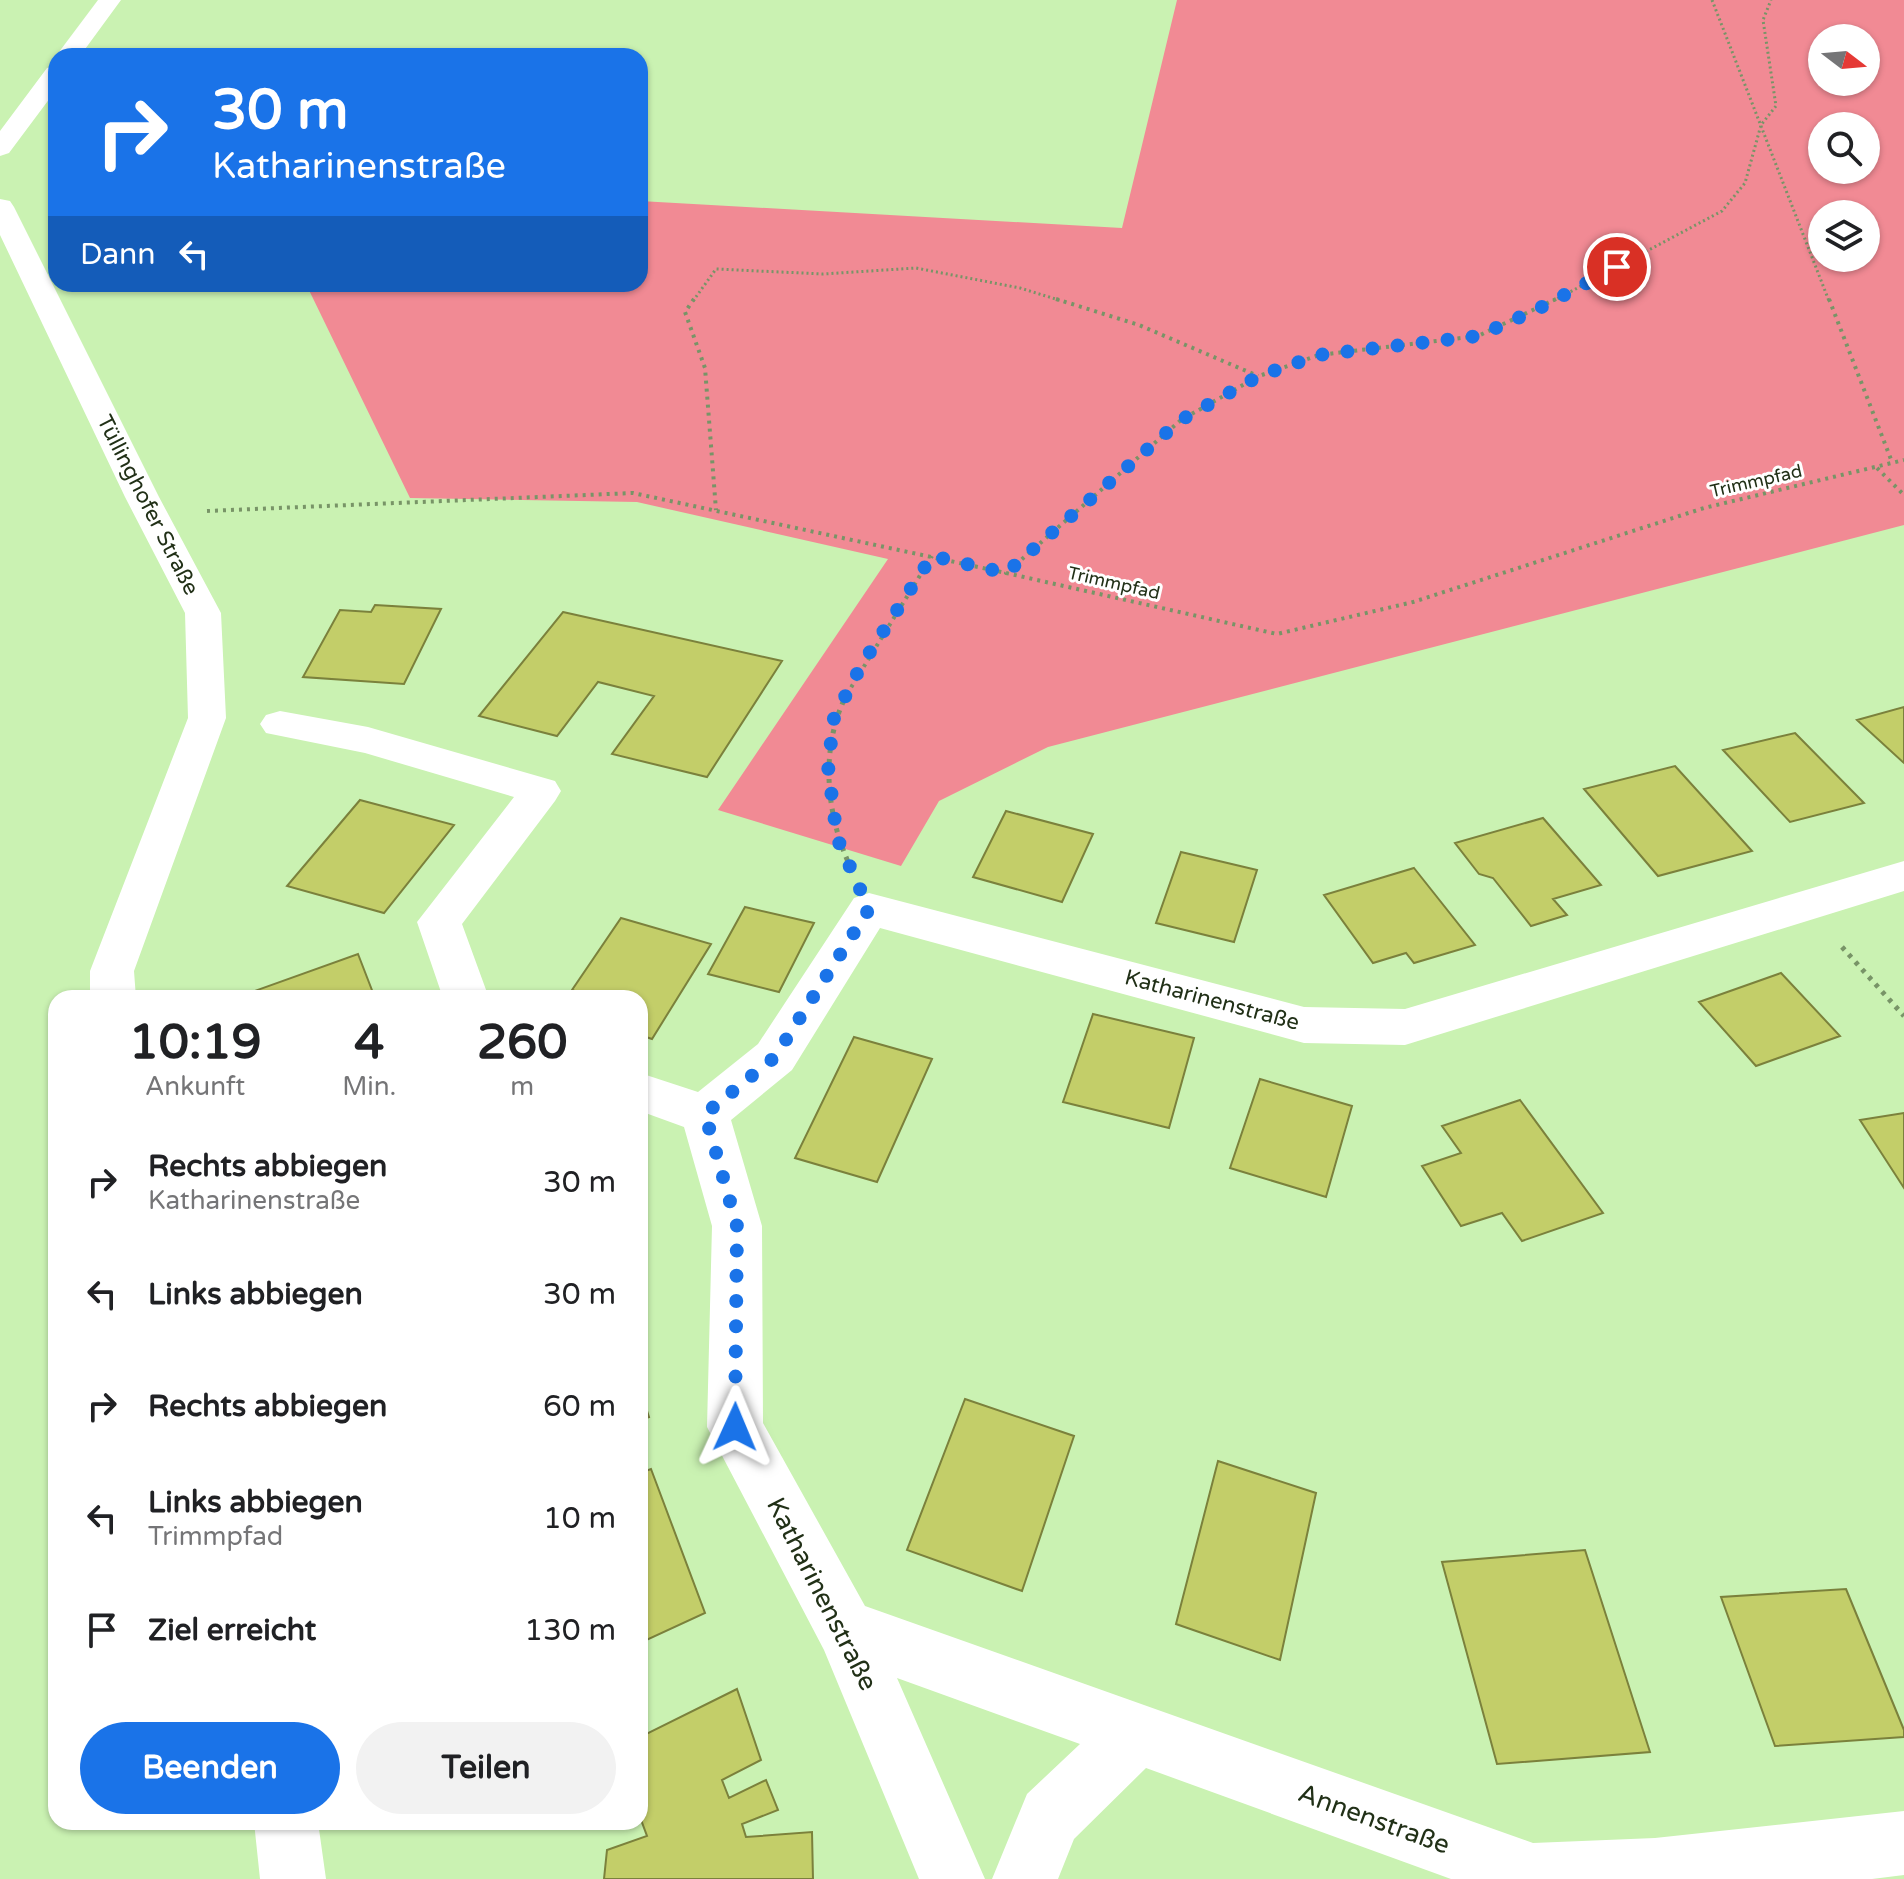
<!DOCTYPE html>
<html lang="de">
<meta charset="utf-8">
<style>
:root{--surface:#fff;--page:#f2f2f2;--text:#202124;--muted:#757577;--accent:#1a73e8}
body{margin:0;font-family:"Varela Round",sans-serif;background:var(--page);color:var(--text);height:100vh;display:flex;flex-direction:column;font-size:30px;white-space:nowrap}
*{box-sizing:border-box;margin:0}
p{font-size:26px;color:var(--muted)}
.icon{flex:none;width:44px;height:44px;fill:none;stroke:currentColor;stroke-width:2;stroke-linecap:round;stroke-linejoin:round}
.map{position:relative;flex:1;overflow:hidden}
.side{position:absolute;left:48px;top:990px;width:600px;height:840px;display:flex;flex-direction:column;background:var(--surface);border-radius:24px;box-shadow:0 2px 6px #0004}
.side>*{flex:none}
.hud{position:absolute;left:48px;top:48px;width:600px;height:244px;border-radius:24px;box-shadow:0 2px 6px #0004;background:#1a73e8;color:#fff;overflow:hidden}
.needle{width:52px;rotate:106deg}
.buttons{position:absolute;left:1808px;top:24px;display:grid;gap:16px}
.buttons a{display:grid;place-items:center;width:72px;height:72px;border-radius:50%;background:var(--surface);box-shadow:0 2px 6px #0004;font-size:40px}
.pin{position:absolute;display:grid;place-items:center;width:68px;height:68px;color:#fff;margin:-34px;border:4px solid #fff;border-radius:50%;box-shadow:0 2px 8px #0007}
.me{position:absolute;width:88px;margin:-44px;rotate:1deg;stroke-linejoin:round;filter:drop-shadow(0 0 6px #0008)}
.turn{display:flex;align-items:center;gap:28px;height:168px;padding:0 32px;font-size:36px}
.turn .icon{width:104px;height:104px;stroke-width:2.5}
.turn b{display:block;font-size:56px;line-height:68px}
.then{display:flex;align-items:center;height:76px;padding:0 32px;background:#0003;gap:16px;font-size:30px}
.eta{display:flex;justify-content:space-evenly;align-items:center;height:136px;text-align:center}
.eta b{font-size:48px;font-weight:700;line-height:56px}
.button{display:flex;gap:16px;margin-top:auto;padding:16px 32px}
.button a{flex:1;height:92px;border-radius:48px;background:var(--accent);color:#fff;font-size:32px;font-weight:700;line-height:92px;text-align:center}
.button a+a{background:var(--page);color:var(--text)}
ul{padding:0;list-style:none}
li{display:flex;align-items:center;gap:24px;height:112px;padding:0 32px}
li div{flex:1}
li b{display:block;font-size:30px}
li em{font-style:normal}
.map>svg:first-child{display:block}
.forest{fill:#f18a94;fill-rule:evenodd}
.building{fill:#c3ce69;stroke:#7b813c;stroke-width:2}
.lines{fill:none;stroke-linecap:round;stroke-linejoin:round}
.path-far2{stroke:#789467;stroke-width:3;stroke-dasharray:2 3;stroke-linecap:butt}
.path-far1{stroke:#789467;stroke-width:4;stroke-dasharray:3 5;stroke-linecap:butt}
.path{stroke:#789467;stroke-width:5;stroke-dasharray:4 6;stroke-linecap:butt}
.minor{fill:#fff;fill-rule:evenodd}
.route{stroke:#1a73e8;stroke-width:14;stroke-dasharray:0 25.2}
.labels{text-anchor:middle;dominant-baseline:central;stroke-width:6;stroke-linejoin:round;paint-order:stroke}
.far-street-label{font-size:18px;fill:#213017;stroke:#fff}
.street-label{font-size:22px;fill:#213017;stroke:#fff}
.near-street-label{font-size:26px;fill:#213017;stroke:#fff}
</style>
<div class="map">
<svg width="1904" height="1879" viewBox="0 0 1904 1879">
<rect width="100%" height="100%" fill="#caf2b2"/>
<path class="forest" d="M1177,0h727v525l-856,222 -109,54 -38,65 -183,-56 170,-251 -251,-57 -227,-4 -104,-214h334v-83l482,27zM1822,38h44v44h-44zM1822,126h44v44h-44zM1822,214h44v44h-44z"/>
<path class="building" d="M375,605l66,4 -37,75 -101,-7 37,-67 31,2z
M563,612l219,49 -75,116 -95,-23 42,-58 -56,-14 -41,54 -78,-20z
M1904,707v56l-47,-43z
M1795,733l69,70 -74,19 -67,-72z
M1675,766l77,85 -94,25 -74,-87z
M360,800l94,25 -70,88 -97,-27z
M1006,811l87,23 -31,68 -89,-25z
M1543,818l58,67 -48,14 14,16 -36,11 -38,-48 -14,-4 -24,-31z
M1181,852l76,18 -23,72 -78,-19z
M1414,868l61,77 -61,18 -8,-10 -33,10 -49,-68z
M745,907l69,16 -35,69 -71,-18z
M621,918l90,26 -59,95 -12,-4v-37h-46l-22,-8z
M358,954l17,44h-140z
M1781,973l59,63 -84,30 -57,-64z
M1093,1014l101,24 -25,90 -106,-26z
M854,1037l78,22 -55,123 -82,-24z
M1260,1079l92,27 -26,91 -96,-29z
M1520,1100l83,113 -81,28 -20,-28 -41,13 -39,-60 39,-13 -19,-27z
M1904,1113v75l-44,-68z
M640,1389l9,28 -9,3z
M965,1399l109,37 -52,155 -115,-41z
M1218,1461l98,32 -36,167 -104,-36z
M651,1469l54,144 -65,30v-170z
M1585,1550l65,202 -153,12 -55,-202z
M1846,1589l58,141v7l-129,9 -54,-149z
M737,1689l24,71 -39,20 7,18 37,-18 12,30 -36,14 4,13 66,-5 1,47h-209l3,-29 40,-14 -7,-19v-80z"/>
<g class="lines">
<path class="path-far2" d="M1712,0l117,301
M693,301l23,-32 107,5 93,-6 104,20 42,13
M1553,301l169,-90 23,-28 16,-58 15,-19 -13,-86 8,-20"/>
<path class="path-far1" d="M694,299l-9,13 20,56 11,142
M1056,299l83,26 119,51
M1556,299l-78,37 -159,19 -60,21 -78,44 -175,153 271,61 136,-32 291,-94 200,-48
M1829,299l63,163
M1877,468l27,27
M207,511l426,-18 373,80
M847,694l85,-138"/>
<path class="path" d="M848,692c-28,52 -23,119 1,172
M1842,947l62,69"/>
<path class="minor" d="M98,0h23l-41,56h-24z
M56,66v24l-47,63 -9,3v-25l47,-63z
M0,199l10,2 4,6 145,290 62,116 5,105 -92,253 2,27h-46v-27l98,-253 -3,-105 -60,-116 -125,-262z
M280,711l88,16 187,54 6,10 -6,10 -93,123 27,74h-46l-26,-76 97,-125 -149,-44 -99,-20 -6,-9 6,-9z
M1904,861v30l-499,154 -101,-2 -424,-115 -88,142 -61,50 31,106 1,197 102,183 668,237 122,-5 249,-27v64l-32,4h-421l-305,-111 -72,71 -16,40h-66l35,-85 53,-50 -183,-66 88,201h-66l-95,-229 -117,-223 5,-201 -28,-99 -44,-16v-38l58,19 60,-48 96,-146 15,-5 435,114 101,2z
M254,1822h64l8,57h-66z"/>
</g>
<g class="lines">
<path class="route" d="M735,1427l2,-201 -32,-112 70,-57 94,-148 -32,-71 -9,-72 6,-48 27,-52 71,-110 74,17 175,-153 78,-44 60,-21 159,-19 58,-26 81,-43"/>
</g>
<g class="labels">
<g class="far-street-label">
<text transform="translate(1756 481) rotate(-13)">Trimmpfad</text>
<text transform="translate(1114 583) rotate(13)">Trimmpfad</text>
</g>
<g class="street-label">
<text transform="translate(148 505) rotate(63)">Tüllinghofer Straße</text>
<text transform="translate(1212 1000) rotate(15)">Katharinenstraße</text>
</g>
<g class="near-street-label">
<text transform="translate(822 1594) rotate(63)">Katharinenstraße</text>
<text transform="translate(1374 1819) rotate(20)">Annenstraße</text>
</g>
</g>
</svg>
<div class="buttons">
<a><svg class="needle" viewBox="-14 -14 28 28"><path d="M0-13l5 13h-10z" fill="#e53935"/><path d="M0 13l5-13h-10z" fill="#757577"/></svg></a>
<a><svg class="icon" aria-label="search" viewBox="0 0 24 24"><circle cx="10" cy="10" r="6"/><path d="M15 15l6 6"/></svg></a>
<a><svg class="icon" aria-label="layers" viewBox="0 0 24 24"><path d="M12 4l9 5-9 5-9-5zM3 14l9 5 9-5"/></svg></a>
</div>
<div class="pin" style="left:1617px;top:267px;background:#d93025"><svg class="icon" aria-label="arrive" viewBox="0 0 24 24"><path d="M6 21V4h12l-3 4 3 4H6"/></svg></div>
<svg class="me" style="left:735px;top:1427px" viewBox="-20 -20 40 40"><path d="M0-17L14 15 0 8-14 15z" fill="#1a73e8" stroke="#fff" stroke-width="4"/></svg>
<div class="hud">
<div class="turn"><svg class="icon" aria-label="right" viewBox="0 0 24 24"><path d="M7 20v-9h11M14 6l5 5-5 5"/></svg><div><b>30 m</b>Katharinenstraße</div></div>
<div class="then">Dann<svg class="icon" aria-label="left" viewBox="0 0 24 24"><path d="M17 20v-9H6M10 6l-5 5 5 5"/></svg></div>
</div>
<section class="side">
<div class="eta">
<div><b>10:19</b><p>Ankunft</p></div>
<div><b>4</b><p>Min.</p></div>
<div><b>260</b><p>m</p></div>
</div>
<ul>
<li><svg class="icon" aria-label="right" viewBox="0 0 24 24"><path d="M7 20v-9h11M14 6l5 5-5 5"/></svg><div><b>Rechts abbiegen</b><p>Katharinenstraße</p></div><em>30 m</em></li>
<li><svg class="icon" aria-label="left" viewBox="0 0 24 24"><path d="M17 20v-9H6M10 6l-5 5 5 5"/></svg><div><b>Links abbiegen</b></div><em>30 m</em></li>
<li><svg class="icon" aria-label="right" viewBox="0 0 24 24"><path d="M7 20v-9h11M14 6l5 5-5 5"/></svg><div><b>Rechts abbiegen</b></div><em>60 m</em></li>
<li><svg class="icon" aria-label="left" viewBox="0 0 24 24"><path d="M17 20v-9H6M10 6l-5 5 5 5"/></svg><div><b>Links abbiegen</b><p>Trimmpfad</p></div><em>10 m</em></li>
<li><svg class="icon" aria-label="arrive" viewBox="0 0 24 24"><path d="M6 21V4h12l-3 4 3 4H6"/></svg><div><b>Ziel erreicht</b></div><em>130 m</em></li>
</ul>
<div class="button"><a>Beenden</a><a>Teilen</a></div>
</section>
</div>
